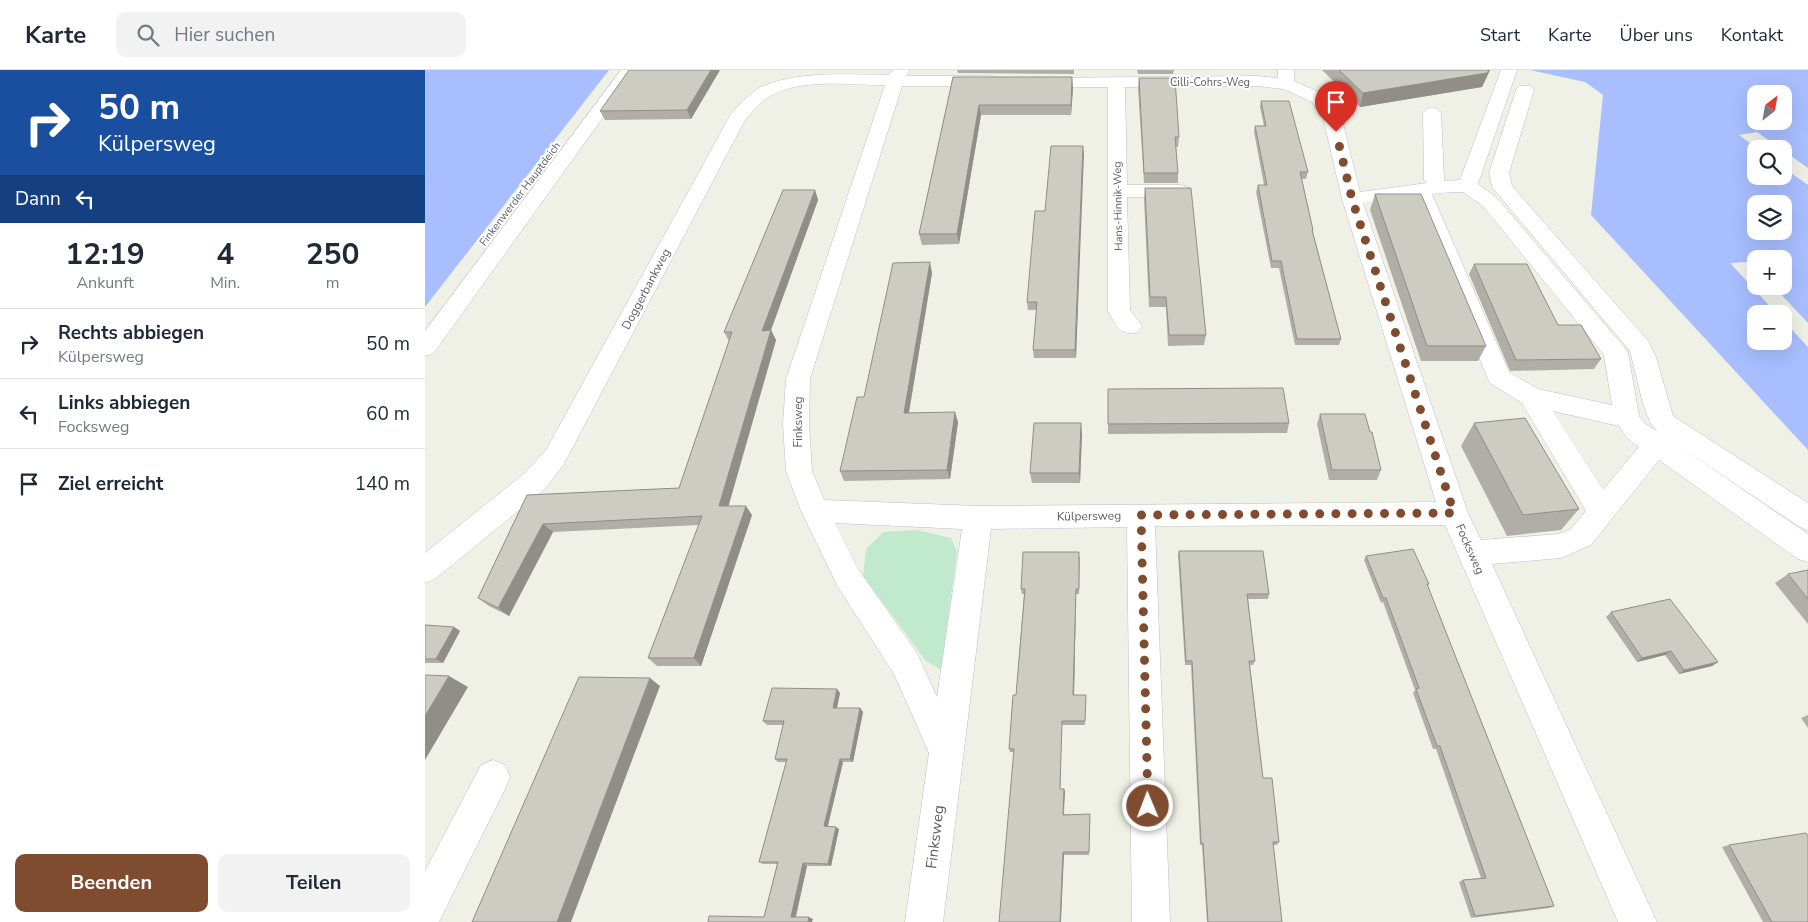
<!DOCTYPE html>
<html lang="de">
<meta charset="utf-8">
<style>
:root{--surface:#fff;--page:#f2f2f3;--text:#1f2937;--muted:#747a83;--line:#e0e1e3;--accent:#7f4c30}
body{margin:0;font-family:"Nunito Sans",sans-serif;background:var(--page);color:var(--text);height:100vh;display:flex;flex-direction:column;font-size:19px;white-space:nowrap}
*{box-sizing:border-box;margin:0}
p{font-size:16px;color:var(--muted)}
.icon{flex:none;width:28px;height:28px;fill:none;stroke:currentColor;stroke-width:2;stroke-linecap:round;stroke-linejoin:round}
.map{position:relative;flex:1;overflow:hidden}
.drawer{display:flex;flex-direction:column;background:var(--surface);width:425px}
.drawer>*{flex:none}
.guide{background:#1a4fa0;color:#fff;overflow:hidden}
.needle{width:32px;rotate:31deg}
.buttons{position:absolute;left:1322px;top:15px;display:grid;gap:10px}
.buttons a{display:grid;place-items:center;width:45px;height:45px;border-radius:10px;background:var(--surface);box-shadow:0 5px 20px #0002;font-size:25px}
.pin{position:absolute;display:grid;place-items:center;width:42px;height:42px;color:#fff;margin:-51px -21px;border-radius:50% 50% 50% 0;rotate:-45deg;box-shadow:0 0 5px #0007}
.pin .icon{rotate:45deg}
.me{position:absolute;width:55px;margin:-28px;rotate:359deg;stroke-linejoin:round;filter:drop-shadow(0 0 4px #0008)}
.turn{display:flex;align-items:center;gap:18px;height:105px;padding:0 15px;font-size:22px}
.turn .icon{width:65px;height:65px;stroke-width:2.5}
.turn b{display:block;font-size:35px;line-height:42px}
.then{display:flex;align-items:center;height:48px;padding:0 15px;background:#0003;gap:10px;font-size:19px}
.eta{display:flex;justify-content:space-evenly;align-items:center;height:85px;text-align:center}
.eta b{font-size:30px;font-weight:700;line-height:35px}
.cta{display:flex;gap:10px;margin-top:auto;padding:10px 15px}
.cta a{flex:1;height:58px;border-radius:10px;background:var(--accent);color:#fff;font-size:20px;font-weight:700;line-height:58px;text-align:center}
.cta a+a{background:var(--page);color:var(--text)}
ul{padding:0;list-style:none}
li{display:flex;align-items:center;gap:15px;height:70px;padding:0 15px;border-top:1px solid var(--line)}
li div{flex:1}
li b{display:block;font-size:19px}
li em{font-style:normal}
header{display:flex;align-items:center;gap:30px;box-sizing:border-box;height:70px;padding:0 25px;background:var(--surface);border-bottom:1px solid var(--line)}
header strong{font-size:24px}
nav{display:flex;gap:28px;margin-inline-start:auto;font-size:18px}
.search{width:350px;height:45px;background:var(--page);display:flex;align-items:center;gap:12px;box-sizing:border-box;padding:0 18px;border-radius:10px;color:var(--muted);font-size:19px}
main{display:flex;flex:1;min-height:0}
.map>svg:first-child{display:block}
.green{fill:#c1e9ce}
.water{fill:#a8beff;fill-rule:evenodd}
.pier{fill:#f0f1e6}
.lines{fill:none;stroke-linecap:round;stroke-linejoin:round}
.minor-casing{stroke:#bdbec5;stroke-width:1}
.minor{fill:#fff;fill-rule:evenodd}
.wall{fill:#afafa7}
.shaded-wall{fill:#8f8f88}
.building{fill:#ccccc2;stroke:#8f8f88}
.route{stroke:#7f4c30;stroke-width:9;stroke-dasharray:0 16.2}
.labels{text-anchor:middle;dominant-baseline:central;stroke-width:4;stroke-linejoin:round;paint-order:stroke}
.far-street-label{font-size:11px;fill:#5d5f67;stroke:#fff}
.street-label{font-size:12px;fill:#5d5f67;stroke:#fff}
.near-street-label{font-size:15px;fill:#5d5f67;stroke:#fff}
</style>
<header>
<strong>Karte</strong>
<div class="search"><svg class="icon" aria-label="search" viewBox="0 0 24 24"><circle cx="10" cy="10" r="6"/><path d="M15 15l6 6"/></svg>Hier suchen</div>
<nav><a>Start</a><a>Karte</a><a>Über uns</a><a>Kontakt</a></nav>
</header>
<main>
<section class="drawer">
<div class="guide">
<div class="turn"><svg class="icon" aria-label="right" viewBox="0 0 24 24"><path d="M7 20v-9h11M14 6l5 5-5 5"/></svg><div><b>50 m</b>Külpersweg</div></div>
<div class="then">Dann<svg class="icon" aria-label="left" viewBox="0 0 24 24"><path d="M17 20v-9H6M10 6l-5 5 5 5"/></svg></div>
</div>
<div class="eta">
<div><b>12:19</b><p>Ankunft</p></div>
<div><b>4</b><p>Min.</p></div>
<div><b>250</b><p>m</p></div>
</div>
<ul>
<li><svg class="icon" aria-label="right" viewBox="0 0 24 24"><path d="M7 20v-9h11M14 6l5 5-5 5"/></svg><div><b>Rechts abbiegen</b><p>Külpersweg</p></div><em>50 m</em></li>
<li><svg class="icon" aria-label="left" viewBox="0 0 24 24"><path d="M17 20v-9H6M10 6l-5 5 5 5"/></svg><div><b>Links abbiegen</b><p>Focksweg</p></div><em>60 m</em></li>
<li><svg class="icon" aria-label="arrive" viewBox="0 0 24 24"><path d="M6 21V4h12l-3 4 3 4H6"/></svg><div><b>Ziel erreicht</b></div><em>140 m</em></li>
</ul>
<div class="cta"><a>Beenden</a><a>Teilen</a></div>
</section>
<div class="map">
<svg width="1383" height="852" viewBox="0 0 1383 852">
<rect width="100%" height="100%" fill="#f0f1e6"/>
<path class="green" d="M492,460l34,8 6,14 -16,118 -15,-9 -63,-85 3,-27 17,-17z"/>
<path class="water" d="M0,0h184l-184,237z
M1105,0h278v380l-217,-235 12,-120 -18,-13zM1331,24h28v27h-28zM1331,79h28v27h-28zM1331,134h28v27h-28zM1331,189h28v27h-28zM1331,244h28v27h-28z"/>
<path class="pier" d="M1332,62l24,17h-23l-19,-14z
M1359,81l24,17v17l-24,-17z
M1324,192l7,7v17h17l35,37v24l-24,-26v-7h-7l-47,-51z"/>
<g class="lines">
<defs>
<path id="minor" d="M196,0h16l-204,284 -8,2v-25z
M468,0h16l-3,6h84l6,1 2,4 -2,4 -6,1h-88l-92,293 -1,45 3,47 12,29 154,6 458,-4 -94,-303 -19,-82 -11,-15 -29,-13 -25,-3 -133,1 2,98h54l7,2 3,4 -3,4 -7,2h-54l3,113 12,16 -4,6c-18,5 -22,-7 -30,-21v-224h-73l-6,-1 -2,-4 2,-4 229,-2 20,2v-8h16v11l30,13 17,22 19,76 67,-9 -3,-3 -1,-67 3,-4 6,-1 6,1 3,4 3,66 1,2 15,-1 41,-110h16l-39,114 19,14 127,149 4,6 11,63 6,8 12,7 -7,-9 -7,-18 -13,-53 -138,-164 -3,-14 27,-83 3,-4h12l3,4 -25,83 3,13 137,156 7,15 17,59 135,87v27l-10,-4 -122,-82 132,90v28l-10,-3 -139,-99 -68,85 -30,13 -69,6 165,358h-39l-173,-397 -290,1 15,396h-38l-5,-395 -136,2 -48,393h-38l24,-169 -35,-79 -56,-87 -37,-76 -15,-40 -3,-47 3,-45 99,-294c-35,0 -85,-7 -115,11 -10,6 -17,15 -25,24l-181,344 -19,25 -110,90 -10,4v-30l100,-80 21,-23 185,-336c8,-9 17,-19 28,-26 38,-18 89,-13 130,-13zM1027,122h11l20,14 121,149 8,50 -74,-16 -29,-17 -77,-178zM988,127l74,180 3,6 32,20 64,108 -15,18 -13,5 -77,6 -13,-27 -105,-310zM1128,341l66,15 8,12 12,9 -36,43zM410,453l127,6 -25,168 -20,-44 -59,-84z
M68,690l12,5 5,12 -5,12 -66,133h-14v-51l56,-106z"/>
</defs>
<use href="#minor" class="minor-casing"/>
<use href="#minor" class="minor"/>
</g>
<path class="wall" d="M295,0l-29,49 -86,1 -5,-9z
M532,0h117v4l-116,-1z
M712,0h37l-1,4h-35z
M897,0h168l-8,17 -122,20z
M528,7l120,11 -2,27h-90l-22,129 -37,1 -3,-11z
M714,8l40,59 -1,10h-2l2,26v10h-34l-6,-95z
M836,31l47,71 -2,7h-4l11,51v3l28,106 -2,6h-44l-16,-77h-8l-15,-76 2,-7h6l-10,-53 1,-6h9l-4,-19z
M658,76l-7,212h-42l-1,-8 4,-40h-9l-1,-8 18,-91z
M720,118l61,147 -2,10 -36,1 -2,-39h-17l-5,-108z
M390,120l3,10 -47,130 5,10 -48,166 24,9 -51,151h-44l-9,-8 51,-133 -146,7 -44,84 -20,-10 -11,-8 49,-103 152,-7 50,-147 -5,-9z
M950,124l111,152 -8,15h-57l-51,-151z
M1049,194l84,61 43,34 -7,10 -84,2 -41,-97z
M507,203l-23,140 49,9 -8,57 -106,2 -4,-10 24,-74z
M683,319l181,34 -2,10 -179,1z
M895,344l50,18 11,38 -4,10h-48l-12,-56z
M1049,353l105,86 -18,21 -54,6 -46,-90z
M657,363l-2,50h-48l-2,-10z
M754,481l90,43 -1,5h-20l7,62 -2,4h-3l13,113 16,64 -2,3h-4l9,77h-75l-5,-77h-2l-9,-180h-6l-7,-110z
M941,486l63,28 -2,2 127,320 -5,2 -78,10 -12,-36 4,-2 18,-2 -45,-129h-3l-20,-56 2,-3 -32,-88 -2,1 -17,-43z
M655,487l-1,37h-3l-2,101h12l-1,30h-23l-2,64h4l1,3 -1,22 26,3 -1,38h-25l-51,-103h-3l-1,-3 7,-54 8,-101h-2l-1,-5z
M1383,500v54l-33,-41 13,-9z
M1186,542l107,50 -6,4 -33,8 -14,-19 -28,7 -31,-45z
M0,555l29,2 6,4 -17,32h-18z
M415,623l-3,15h23l3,4 -10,50h-10l-15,64 8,1 3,2 -8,37h-24l-11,51 17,2 -49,-2 13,-53h-14l-4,-2 27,-100h-8l-3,-3 9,-34h-17l-4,-4z
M1383,645v13l-7,-10z
M1304,775l79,77h-45l-41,-75z"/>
<path class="shaded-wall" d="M286,0h9l-29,49 -4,-9z
M1065,0l-8,17 -122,20 3,-14z
M647,7l1,11 -2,27v-10z
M554,35l2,10 -22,129 -2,-10z
M658,76l1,8 -8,204 -1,-8z
M390,120l3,10 -51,141 -5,-10z
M505,192l2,11 -25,150 -3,-10z
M346,260l5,10 -50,175 -7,-9z
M530,342l3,10 -8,57 -3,-9z
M656,353l1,10 -2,50 -1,-10z
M321,436l6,9 -51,151 -7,-8z
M118,454l10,8 -44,84 -11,-8z
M651,519v5l-2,105 -1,-4z
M29,557l6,4 -17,32 -7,-4z
M1246,581l-6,4 -28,7 5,-4z
M1293,592l-6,4 -33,8 5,-4z
M24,606l19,11 -43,73v-44z
M225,608l10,8 -89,236h-14z
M412,619l3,4 -4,19 -3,-4z
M435,638l3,4 -10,50 -3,-3z
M415,689l3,3 -16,67 -3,-3z
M639,719l1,3 -2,25v-2z
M411,757l3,2 -8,37 -3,-2z
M638,782l1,3 -3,67h-1z
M378,793l4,3 -12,53 -4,-2z
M384,847l4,2 -1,3h-4z"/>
<path class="building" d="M204,0h82l-24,40 -87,1z
M914,0h150l-2,3 -124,20z
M528,7h119l-1,28h-92l-22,129h-38z
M714,8h36l4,59h-4l3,36h-34z
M836,31h28l19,71h-8l13,58h-1l29,109h-44l-16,-78h-9l-14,-76h9l-12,-59h11z
M626,76h32l-8,204h-42l4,-48h-10l3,-35 5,-56h10z
M720,118h46l15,147h-37l-3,-38h-16z
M358,120h32l-53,141 9,-1 -52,176h27l-52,152h-46l54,-142 -159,8 -45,84 -20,-10 49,-103 152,-7 53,-156h-8z
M950,124h46l65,152h-59z
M505,192l-26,151 51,-1 -8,58 -107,1 17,-74h7l29,-134z
M1049,194h53l31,61h23l20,34 -85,1z
M858,318l6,35 -181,1v-35z
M895,344h45l5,18h2l9,38h-49z
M1100,348l54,91 -56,6 -49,-92z
M609,353h47l-2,50h-49z
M988,479l16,35h-2l127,322 -79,10 -12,-36 23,-2 -46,-132h-3l-21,-57 3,-1 -33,-90h-3l-17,-42z
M754,481h84l6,43h-22l8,67h-6l14,117h9l7,64h-6l9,80h-74l-5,-79h-2l-9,-182h-6z
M598,482h56v37h-3l-3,106h13l-1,26h-23l-2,68h4l-1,26 27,-1 -1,38h-26l-3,70h-61l15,-173h-5l4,-54h3l9,-106h-4z
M1383,500v29l-20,-25z
M1245,529l48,63 -34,8 -13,-19 -29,7 -31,-46z
M0,555l29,2 -18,32h-11z
M0,605l24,1 -24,40z
M154,607l71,1 -93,244h-85z
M347,618l65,1 -4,19h27l-10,51h-10l-16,67 12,1 -8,37 -25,-1 -12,54h18l-1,5h-100l1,-6 55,1 14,-55h-19l28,-103h-12l9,-38h-21z
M1381,763l2,3v86h-36l-43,-77z"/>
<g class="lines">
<path class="route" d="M723,736l-7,-291 313,-2 -102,-314 -16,-67"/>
</g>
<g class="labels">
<g class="far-street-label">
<text x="785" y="12">Cilli-Cohrs-Weg</text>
<text transform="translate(95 124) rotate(-53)">Finkenwerder Hauptdeich</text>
<text transform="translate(693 136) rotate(-91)">Hans-Hinnik-Weg</text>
</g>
<g class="street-label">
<text transform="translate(221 219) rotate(-62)">Doggerbankweg</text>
<text transform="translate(373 352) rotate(-90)">Finksweg</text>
<text transform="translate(664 446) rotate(-1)">Külpersweg</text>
<text transform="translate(1045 479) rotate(66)">Focksweg</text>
</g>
<g class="near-street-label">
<text transform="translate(510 767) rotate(-83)">Finksweg</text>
</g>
</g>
</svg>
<div class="buttons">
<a><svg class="needle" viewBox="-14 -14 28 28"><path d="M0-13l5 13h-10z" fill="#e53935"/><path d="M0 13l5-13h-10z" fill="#747a83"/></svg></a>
<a><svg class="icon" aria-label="search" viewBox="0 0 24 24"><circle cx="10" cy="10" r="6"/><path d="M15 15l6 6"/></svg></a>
<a><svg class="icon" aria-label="layers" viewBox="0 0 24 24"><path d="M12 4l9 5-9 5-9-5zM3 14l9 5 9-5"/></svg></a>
<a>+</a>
<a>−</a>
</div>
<div class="pin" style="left:911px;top:62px;background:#d93025"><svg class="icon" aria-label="arrive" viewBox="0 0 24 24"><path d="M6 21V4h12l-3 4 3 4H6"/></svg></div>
<svg class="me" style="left:723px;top:736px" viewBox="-20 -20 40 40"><circle r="17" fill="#7f4c30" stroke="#fff" stroke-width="3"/><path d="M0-11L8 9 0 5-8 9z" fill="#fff"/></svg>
</div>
</main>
